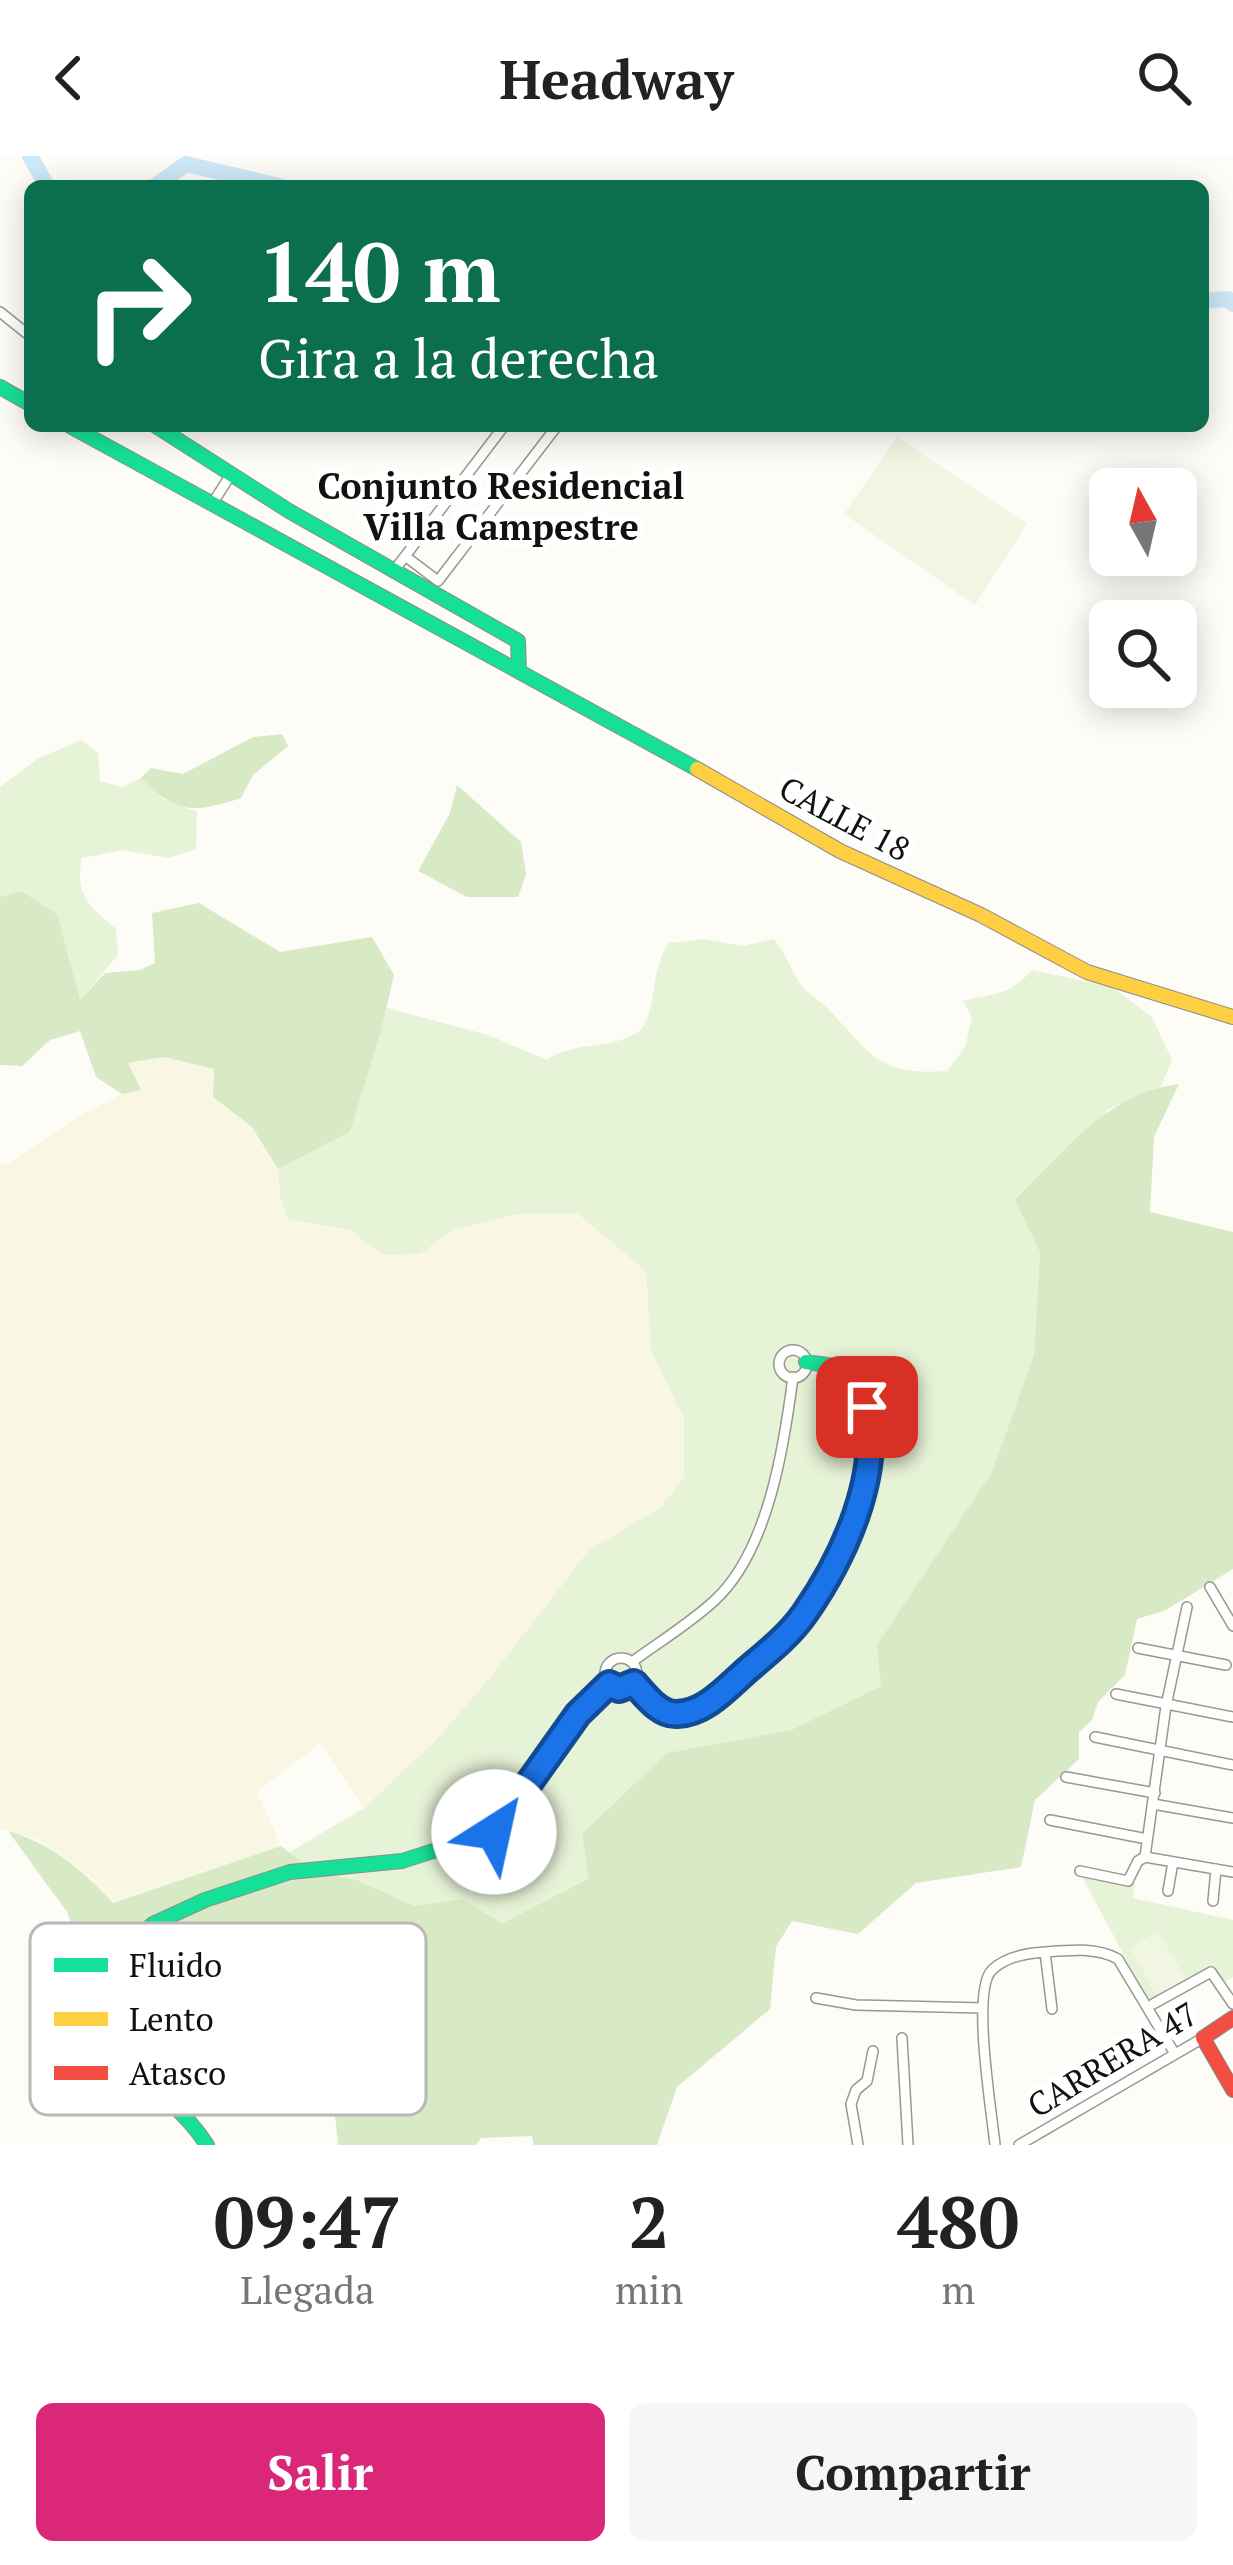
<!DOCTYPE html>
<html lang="es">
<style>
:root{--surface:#fff;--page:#f6f6f6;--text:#222;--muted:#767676;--accent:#db2777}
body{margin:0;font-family:"PT Serif",serif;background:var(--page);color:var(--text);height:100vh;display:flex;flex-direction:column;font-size:45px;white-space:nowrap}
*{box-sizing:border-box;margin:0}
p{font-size:39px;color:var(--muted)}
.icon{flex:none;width:66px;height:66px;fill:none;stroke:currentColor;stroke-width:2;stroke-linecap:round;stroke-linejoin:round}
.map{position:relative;height:1989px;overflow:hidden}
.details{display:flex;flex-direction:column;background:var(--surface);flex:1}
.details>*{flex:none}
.hud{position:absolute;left:24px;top:24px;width:1185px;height:252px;border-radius:18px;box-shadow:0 6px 30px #0003;background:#0b6e4f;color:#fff;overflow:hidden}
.needle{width:78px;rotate:352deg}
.fabs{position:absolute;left:1089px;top:312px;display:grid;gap:24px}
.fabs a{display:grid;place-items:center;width:108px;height:108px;border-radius:18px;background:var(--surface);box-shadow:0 6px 30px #0003;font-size:60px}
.pin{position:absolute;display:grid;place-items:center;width:102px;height:102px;color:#fff;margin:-51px;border-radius:24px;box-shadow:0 6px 18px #0006}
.me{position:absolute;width:132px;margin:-66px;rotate:35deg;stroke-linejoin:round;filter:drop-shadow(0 0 9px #0008)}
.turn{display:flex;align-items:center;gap:42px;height:252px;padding:0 36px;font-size:54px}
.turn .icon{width:156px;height:156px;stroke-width:2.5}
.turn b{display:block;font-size:84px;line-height:102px}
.eta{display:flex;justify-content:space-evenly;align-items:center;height:204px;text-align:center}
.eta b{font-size:72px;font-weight:800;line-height:84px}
.button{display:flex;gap:24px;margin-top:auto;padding:24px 36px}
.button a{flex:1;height:138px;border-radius:18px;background:var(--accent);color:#fff;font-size:48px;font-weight:800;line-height:138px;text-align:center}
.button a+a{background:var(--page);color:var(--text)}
header{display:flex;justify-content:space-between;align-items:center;height:156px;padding:0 36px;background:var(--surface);font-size:54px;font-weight:800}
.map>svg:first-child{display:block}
.farmland{fill:#f9f7e4}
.green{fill:#e7f3d7}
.forest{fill:#d8eac5}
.pitch{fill:#f0f6e1}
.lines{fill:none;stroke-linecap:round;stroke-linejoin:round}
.river{stroke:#cde8f7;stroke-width:16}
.street-casing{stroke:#979795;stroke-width:12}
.fast-casing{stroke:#8e8d8b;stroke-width:16}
.slow-casing{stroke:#8e8d8b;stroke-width:16}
.jam-casing{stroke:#8e8d8b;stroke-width:16}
.street{stroke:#fffffe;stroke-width:9}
.fast{stroke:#16e098;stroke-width:14}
.slow{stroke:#ffcf43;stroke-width:14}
.jam{stroke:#f24e42;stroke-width:14}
.route-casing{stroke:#114b97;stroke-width:30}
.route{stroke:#1a73e8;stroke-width:21}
.labels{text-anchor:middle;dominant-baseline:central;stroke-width:12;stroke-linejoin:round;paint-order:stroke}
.street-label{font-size:33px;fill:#111;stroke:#fff}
.neighbourhood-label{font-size:36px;font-weight:bold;fill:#111;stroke:#fff}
.key{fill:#fff;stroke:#b8b8b8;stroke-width:3}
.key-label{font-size:33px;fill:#111}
</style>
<header><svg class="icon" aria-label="back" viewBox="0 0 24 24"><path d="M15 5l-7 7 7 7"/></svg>Headway<svg class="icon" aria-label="search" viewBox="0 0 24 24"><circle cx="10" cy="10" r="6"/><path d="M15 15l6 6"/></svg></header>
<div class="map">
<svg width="1233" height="1989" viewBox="0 0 1233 1989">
<rect width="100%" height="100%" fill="#fdfcf7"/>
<path class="farmland" d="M164,901l51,12 -2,28 39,30 26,42 2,27 8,23 62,11 32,25 38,-1 34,-24 66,-16h58l42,34 26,23 5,80 33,68v58l-23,30 -72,43 -100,130 -53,60 -72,68 -44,-65 -63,49 24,54 -168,57 -28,-31 -46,-32 -39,-11v-667l6,3 73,-49 43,-22 18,-4 -14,-27z"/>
<path class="green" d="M81,584l17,13 2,28 23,6 18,-9 24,22 32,12 -1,37 -28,9 -45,-8 -41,8c-8,38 8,48 34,71l2,26 -38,45 -13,-37 -46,-72 -21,6v-110l39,-29z
M705,783l37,7 32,-7c11,14 16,27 24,42 7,11 19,17 28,26 45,45 49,69 121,64l18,-24 7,-30 -9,-16c33,-9 43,-3 69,-31l80,17 40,30 20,43 -11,26 -54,24 -67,142 -6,102 -42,118 -50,80 -61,134 -90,44 -124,23 -77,124 -88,46 -40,-24 -48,7 -57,-26 -39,-7 -28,-21 74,-44 72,-68 53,-61 100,-129 72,-43 23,-30v-58l-33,-68 -5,-80 -68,-57h-59l-65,16 -34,24 -38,1 -32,-25 -62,-11 -8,-23 -2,-27 72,-37 37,-124 101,27 59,25c25,-19 64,-10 91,-28 19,-13 12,-67 31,-89z
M1080,1717l55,10 -2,15 100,22v57l-10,6 -10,-13 -63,34z"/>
<path class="forest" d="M282,578l6,12 -35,29 -12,23c-47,15 -63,17 -100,-20l10,-10 32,6 70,-37z
M457,629l64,57 5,32 -8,23h-51l-49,-26 32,-58z
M21,735l36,23 23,86 25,-27 35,-3 15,-7 -3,-50 47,-10 81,49 92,-15 22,38 -13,56 -31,101 -72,37 -26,-42 -39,-30 1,-28 -50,-12 -36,6 13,27 -19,4 -26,-17 -16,-46 -30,9 -28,26 -22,-1v-168z
M1179,928l-25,53 -4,75 83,20v337l-67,41 -29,9 -12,56 -27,27 -6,18 -13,12v27l-44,41 -14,67 -105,16 -58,51 -66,-13 -16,26 -6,62 -93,78 -20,58h-123l-2,-9 -51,2 -5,7h-138l-5,-50 2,-74 -23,-28 -36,-5 -46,27 -125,13 -53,-14c-13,-32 5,-44 31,-59l-16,-43 -59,-81c44,13 74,38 105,72l168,-57 37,27 39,7 57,26 48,-7 40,24 87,-45 -7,-44 85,-81 124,-23 90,-44 -4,-41 115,-173 42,-118 6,-102 -25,-52c48,-47 93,-108 164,-116z"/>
<path class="pitch" d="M897,281l130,87 -52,81 -131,-91z
M1158,1775l28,48 -29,17 -27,-48z"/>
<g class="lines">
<path class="river" d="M30,0l17,30
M155,30l31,-22 93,22
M1203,145l25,-2 5,5"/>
<defs>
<path id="street" d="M0,156l30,24
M212,348l18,-28
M405,400l33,25 119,-155
M393,416l111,-146
M779 1208a14 14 0 1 1 28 0a14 14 0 1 1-28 0Z
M1210,1431l23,39
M1138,1492l88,17
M605 1518a16 16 0 1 1 32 0a16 16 0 1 1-32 0Z
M632,1506c27,-20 57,-38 82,-61 54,-49 70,-154 79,-224
M1116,1538l117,23
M1095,1581l138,28
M1066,1621l89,16
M1153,1648l80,14
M1050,1664l97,19
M1145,1701l88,15
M1080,1715l48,10 10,-20 7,-4 21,-151 21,-99
M1168,1735l5,-29
M1213,1745l3,-32
M1045,1796l7,57
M816,1842l40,7 127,3
M1153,1848l58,-32 22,32
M902,1882l6,107
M858,1989l-7,-41 5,-14 11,-9 6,-30
M995,1989c-3,-32 -24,-155 -3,-175 13,-13 36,-17 53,-18 24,-2 51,-5 73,7l57,95
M1019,1989l184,-107"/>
<path id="fast" d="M0,231l30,17
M70,270l627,343
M156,270l133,85 229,130 1,30
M633,1527c12,13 25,31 44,31 24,0 46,-21 63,-36 22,-21 48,-39 65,-65 30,-44 108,-210 37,-244 -10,-5 -25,-5 -36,-7
M207,1989c-40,-62 -111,-86 -155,-145l4,-18 71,-35 26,-23 52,-24 85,-28 112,-11 91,-29 85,-118 31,-30"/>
<path id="slow" d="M697,613l143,82 141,64 106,57 146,45"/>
<path id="jam" d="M1233,1862l-30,20 30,52"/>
</defs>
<use href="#street" class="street-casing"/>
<use href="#fast" class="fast-casing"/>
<use href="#slow" class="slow-casing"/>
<use href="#jam" class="jam-casing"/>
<use href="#street" class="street"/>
<use href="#fast" class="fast"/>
<use href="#slow" class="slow"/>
<use href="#jam" class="jam"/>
</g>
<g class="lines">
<defs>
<path id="route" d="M494,1676l84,-118 31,-30 10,5 15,-6c11,12 25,32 43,31 28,-1 50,-26 69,-43 21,-18 43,-35 59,-58 39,-56 76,-137 62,-206"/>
</defs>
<use href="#route" class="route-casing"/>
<use href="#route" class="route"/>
</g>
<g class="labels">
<g class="street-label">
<text transform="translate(845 662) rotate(28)">CALLE 18</text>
<text transform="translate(1112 1903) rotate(-31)">CARRERA 47</text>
</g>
<g class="neighbourhood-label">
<text x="501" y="329">Conjunto Residencial<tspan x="501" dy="41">Villa Campestre</tspan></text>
</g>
</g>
<rect x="30" y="1767" width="396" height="192" rx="18" class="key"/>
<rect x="54" y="1802" width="54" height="14" fill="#16e098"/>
<rect x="54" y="1856" width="54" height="14" fill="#ffcf43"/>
<rect x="54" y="1910" width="54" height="14" fill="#f24e42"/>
<g class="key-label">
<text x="129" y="1821">Fluido</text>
<text x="129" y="1875">Lento</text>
<text x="129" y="1929">Atasco</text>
</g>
</svg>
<div class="fabs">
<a><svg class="needle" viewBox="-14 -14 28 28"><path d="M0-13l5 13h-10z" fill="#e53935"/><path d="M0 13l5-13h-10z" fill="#767676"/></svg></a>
<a><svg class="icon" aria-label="search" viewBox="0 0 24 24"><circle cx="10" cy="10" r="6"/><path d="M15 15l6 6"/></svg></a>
</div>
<div class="pin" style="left:867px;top:1251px;background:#d93025"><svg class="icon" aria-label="arrive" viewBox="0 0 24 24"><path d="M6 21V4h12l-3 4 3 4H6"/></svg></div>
<svg class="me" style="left:494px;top:1676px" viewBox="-20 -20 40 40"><circle r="19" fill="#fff"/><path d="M0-13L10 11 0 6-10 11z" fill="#1a73e8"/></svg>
<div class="hud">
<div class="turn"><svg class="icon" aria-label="right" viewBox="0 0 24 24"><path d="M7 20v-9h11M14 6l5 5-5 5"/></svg><div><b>140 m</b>Gira a la derecha</div></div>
</div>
</div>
<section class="details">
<div class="eta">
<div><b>09:47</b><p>Llegada</p></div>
<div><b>2</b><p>min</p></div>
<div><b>480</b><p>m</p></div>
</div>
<div class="button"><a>Salir</a><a>Compartir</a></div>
</section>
